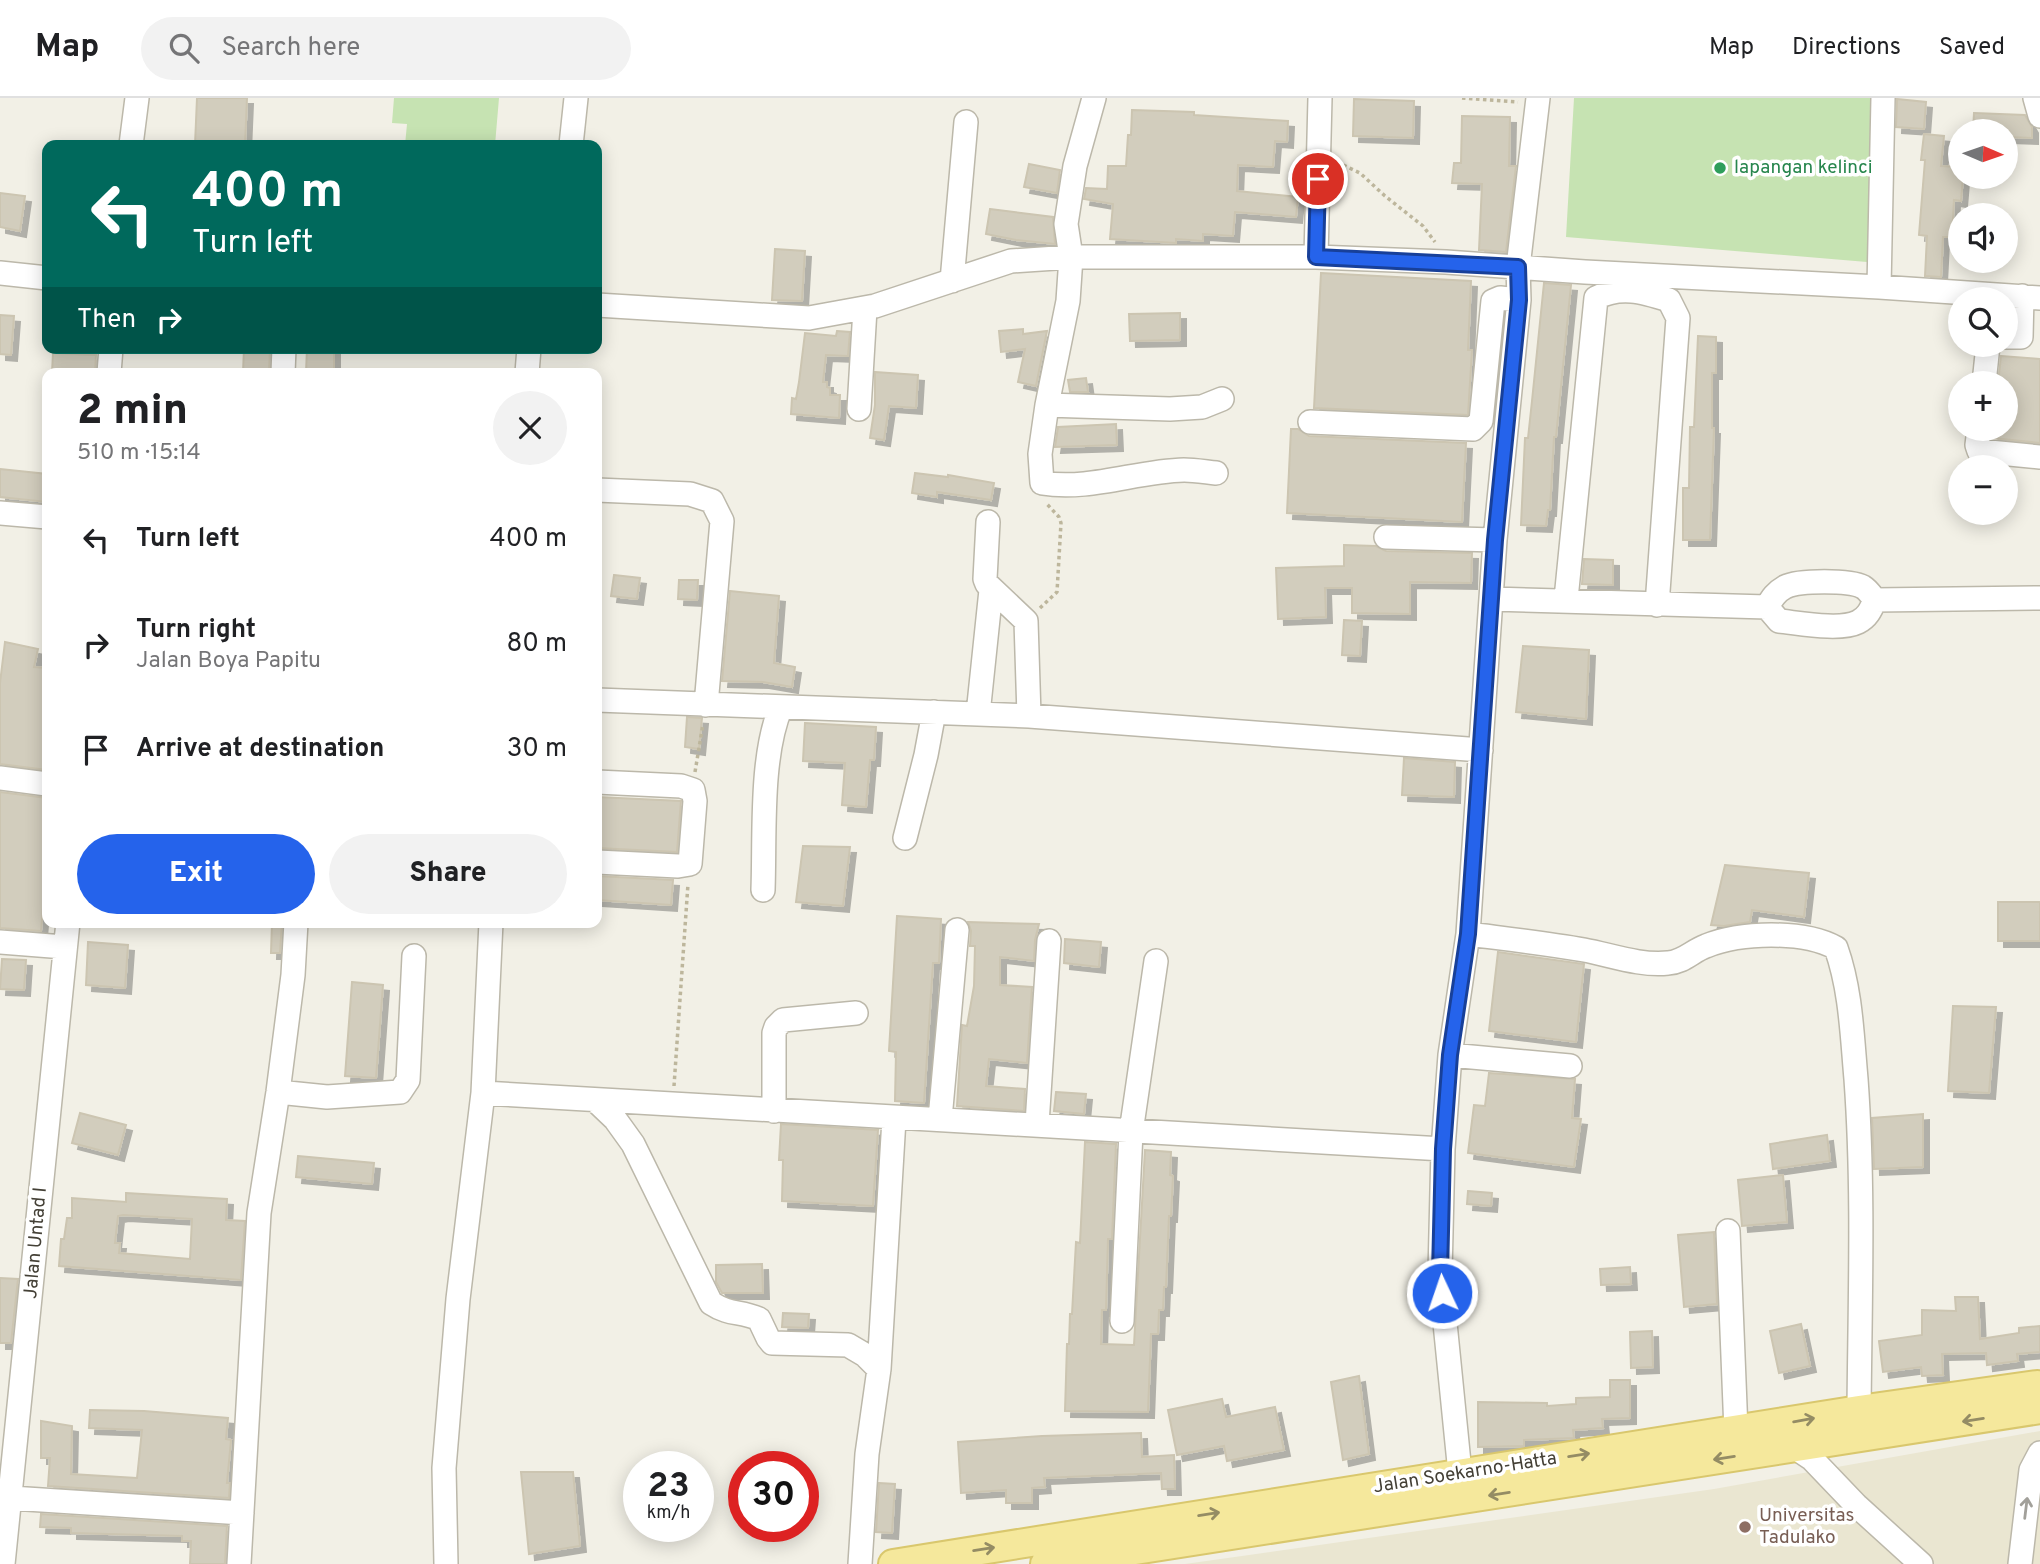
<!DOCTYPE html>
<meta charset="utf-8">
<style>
:root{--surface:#fff;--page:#f2f2f2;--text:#202124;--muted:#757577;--line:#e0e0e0;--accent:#2563eb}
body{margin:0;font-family:Overpass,sans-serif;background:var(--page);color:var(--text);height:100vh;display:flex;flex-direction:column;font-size:26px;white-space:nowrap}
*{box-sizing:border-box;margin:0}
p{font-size:23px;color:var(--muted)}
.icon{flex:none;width:38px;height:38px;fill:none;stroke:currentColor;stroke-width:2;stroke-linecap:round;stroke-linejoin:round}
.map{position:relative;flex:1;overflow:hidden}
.details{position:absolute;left:42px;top:270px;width:560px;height:560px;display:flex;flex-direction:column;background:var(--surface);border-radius:14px;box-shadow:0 4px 18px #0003}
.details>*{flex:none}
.guide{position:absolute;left:42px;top:42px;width:560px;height:214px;border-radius:14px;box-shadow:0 4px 18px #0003;background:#00695c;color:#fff;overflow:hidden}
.needle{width:46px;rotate:92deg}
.buttons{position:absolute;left:1948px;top:21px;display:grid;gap:14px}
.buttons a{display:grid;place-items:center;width:70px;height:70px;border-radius:50%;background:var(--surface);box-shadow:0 4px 18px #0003;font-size:35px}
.speed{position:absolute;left:623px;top:1353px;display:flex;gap:14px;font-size:35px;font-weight:700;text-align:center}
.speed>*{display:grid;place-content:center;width:91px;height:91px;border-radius:50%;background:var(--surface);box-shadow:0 4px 18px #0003;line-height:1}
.speed small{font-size:18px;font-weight:400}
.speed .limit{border:10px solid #d22;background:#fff;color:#111}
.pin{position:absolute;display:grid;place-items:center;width:60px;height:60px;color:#fff;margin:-30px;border:4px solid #fff;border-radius:50%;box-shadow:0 2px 7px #0007}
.me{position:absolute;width:77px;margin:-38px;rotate:357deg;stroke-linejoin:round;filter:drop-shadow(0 0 5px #0008)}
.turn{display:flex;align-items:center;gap:24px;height:147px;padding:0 35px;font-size:32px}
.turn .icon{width:91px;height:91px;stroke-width:2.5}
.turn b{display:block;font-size:49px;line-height:60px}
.then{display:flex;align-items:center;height:66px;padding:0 35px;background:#0003;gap:14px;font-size:26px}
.round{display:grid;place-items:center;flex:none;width:74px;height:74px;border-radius:37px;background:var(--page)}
.summary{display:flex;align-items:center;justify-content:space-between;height:119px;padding:0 35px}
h1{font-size:42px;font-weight:800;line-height:52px}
.primary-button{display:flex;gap:14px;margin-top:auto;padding:14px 35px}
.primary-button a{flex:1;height:80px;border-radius:42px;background:var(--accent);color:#fff;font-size:28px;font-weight:800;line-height:80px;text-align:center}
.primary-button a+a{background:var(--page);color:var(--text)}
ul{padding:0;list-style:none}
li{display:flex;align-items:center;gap:21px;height:105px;padding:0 35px}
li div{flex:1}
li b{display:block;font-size:26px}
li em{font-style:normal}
header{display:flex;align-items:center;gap:42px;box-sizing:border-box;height:98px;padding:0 35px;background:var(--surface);border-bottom:2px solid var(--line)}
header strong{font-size:33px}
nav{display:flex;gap:38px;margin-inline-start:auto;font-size:24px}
.search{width:490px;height:63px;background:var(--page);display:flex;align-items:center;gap:18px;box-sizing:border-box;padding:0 24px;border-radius:38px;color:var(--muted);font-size:26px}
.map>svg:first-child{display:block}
.education{fill:#eae6d1}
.green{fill:#c6e3b2}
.building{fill:#d2cdbd;stroke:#ccc5b1;stroke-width:2;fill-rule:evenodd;filter:url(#shadow)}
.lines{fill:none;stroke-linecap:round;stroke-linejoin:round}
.minor-casing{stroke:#bcb8aa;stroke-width:26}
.major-casing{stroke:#d9c76d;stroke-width:32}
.path{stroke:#bdb69c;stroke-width:3.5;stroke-dasharray:3.5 3.5;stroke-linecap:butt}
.minor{stroke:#fff;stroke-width:23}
.major{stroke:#f5e89c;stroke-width:28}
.oneway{stroke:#948c64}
.oneway2{stroke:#a2a09a}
.route-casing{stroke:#184099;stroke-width:18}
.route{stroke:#2563eb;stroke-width:12}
.leisure-dot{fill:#2e9e5b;stroke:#fff;stroke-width:2.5}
.education-dot{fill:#8d6e63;stroke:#fff;stroke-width:2.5}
.labels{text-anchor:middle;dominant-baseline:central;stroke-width:7;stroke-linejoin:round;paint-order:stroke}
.leisure-label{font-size:19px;fill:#27864d;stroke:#fff;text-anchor:start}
.street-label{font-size:19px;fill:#444036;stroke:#fff}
.education-label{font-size:19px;fill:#785e54;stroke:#fff;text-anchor:start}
</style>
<header>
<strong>Map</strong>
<div class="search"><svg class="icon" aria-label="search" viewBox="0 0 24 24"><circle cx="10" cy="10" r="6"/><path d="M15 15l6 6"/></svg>Search here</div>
<nav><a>Map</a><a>Directions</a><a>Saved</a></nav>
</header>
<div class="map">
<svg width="2040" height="1466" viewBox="0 0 2040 1466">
<defs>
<filter id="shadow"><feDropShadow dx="6" dy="6" stdDeviation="0" flood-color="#0004"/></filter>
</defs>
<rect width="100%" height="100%" fill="#f2f0e6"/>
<path class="education" d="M2040,1333v133h-855l529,-75z"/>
<path class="green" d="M394,0h105l-4,47h-90l2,-21 -15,-1z
M1574,0h300l-7,164 -301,-25z"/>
<path class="building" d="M197,0h50l-2,47h-50z
M1354,1l60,2 -1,37 -60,-2z
M1897,1l29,3 -2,27 -28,-2z
M1132,12l62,2v3l94,6 -1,21 -12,-1 -2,26 -35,-2 -1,26 61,6 -2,20 -61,-5 -2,24 -30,-2v7l-27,-2v4l-66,-4 3,-35 -29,-5 2,-11 21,1 1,-23h18l2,-31h3z
M1974,15l51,2 7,12v11l-26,-1v-6h-33z
M1462,18l48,1 -1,49h7l-10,86 -27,-2 3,-66 -30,-1 2,-20h7z
M1924,36l20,2 -3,30 19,1v10h3l-2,24 -7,-1 -2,37h-9l-2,40 -16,-1 2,-40 -8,-1 6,-75h-4z
M1029,66l31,6 -3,23 -33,-6z
M0,95l25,3 -5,35 -20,-4z
M990,111l63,8 2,27 -39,-4 -30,-6z
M775,151l30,2 -3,50 -30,-1z
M1321,175l150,8 -3,69h4l-4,65 -154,-7z
M1544,185l27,2 -15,152h-2l-4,73h-2l-2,16 -25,-1 4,-87h3l4,-37z
M1180,215v27l-50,1 -1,-27z
M0,217l14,1 -3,39 -11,-1z
M1023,231v5l24,-3 -11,55 -18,-4 7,-33 -24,3 -2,-21z
M837,233l13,1 -2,24 -22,-1 -3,27h4v5l3,1v7h10l-1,23 -48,-4 1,-16 4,1 3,-17 6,-49 31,3z
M1698,238l18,1v36h-4v55h2l-4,112h-27v-52h6l1,-61h4z
M244,250h26l-1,25h-26z
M307,250h27v25h-28z
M53,255l43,2 -1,18h-43z
M2001,258l39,3v84l-48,-5 1,-9h13v-46h-8z
M875,274l43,3 -2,33 -27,-2 -5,34 -14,-2 5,-33z
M1086,280l2,14h-18l-2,-12z
M1116,326l1,21 -62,2 3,-20z
M1291,331h7l11,7 157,7 -4,79 -175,-9z
M0,371l47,5v28l-47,-5z
M915,375l33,4v-2l46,8 -3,17 -54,-8v5l-25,-4z
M1344,447l32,1 10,5 86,2 -1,30 -61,-1v32l-58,-1v-25h-27l1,29 -48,2 -2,-51 68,-2z
M1584,461l29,1v25l-31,-1z
M614,477l26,3 -3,21 -26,-3z
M679,482h19l-1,20 -19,-1z
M730,493l49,5 -5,67 21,4 -3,20 -29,-5 -41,-1z
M1344,522l18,1 -2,35 -18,-1z
M5,544l33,7 -4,18 13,1v102l-47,-6v-81z
M1523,548l66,4 -3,69 -70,-7z
M687,619l15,1 -3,31 -14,-2z
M805,625l71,4 -2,33h-4l-4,47 -24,-2 3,-42 -42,-2z
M1404,660l51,4 -1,35 -52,-2z
M0,694l47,6v87h-2l-4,46 -41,-3z
M597,699l84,4 -4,51 -80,-4z
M803,748l47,1 -7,59 -47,-4z
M1725,767l84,8 -5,44 -52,-7 -2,12 -26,4 -13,-1z
M597,778l76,4 -2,25 -74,-5z
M1998,804h42v39h-42z
M897,818l44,3 -2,44h-6l-9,140 -29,-2 1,-49 -7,-1z
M272,824h10l-2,31h-9z
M968,824l71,2 -4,16 -1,21 -34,-4v28l32,2 -5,76 -38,-4 -3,27 39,3 -1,22 -67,-5 5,-81 5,1 7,-40 1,-40h-5l1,-15z
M1065,841l36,3 -2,25 -35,-4z
M88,844l40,3 -3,43 -39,-3z
M1498,854l86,12 -8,78 -87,-11z
M2,861l24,1 -2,30 -24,-1z
M352,884l31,3 -7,93 -31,-2z
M1953,908l43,1 -7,86 -41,-2z
M1489,975l86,6 -3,39 9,1 -7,48 -106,-14 6,-48 11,1z
M1056,994l30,2 -2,20 -30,-3z
M80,1015l46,12 -8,30 -46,-12z
M1923,1016v53l-49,2 -2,-51z
M781,1026l97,6 -5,76 -91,-5 1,-41h-4z
M1827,1037l3,26 -57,8 -3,-25z
M1085,1044l31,2 -4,95h-4l-2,71h-4l-1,34 33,1 11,-195 26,2 -1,23 3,1 -2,40h-2l-3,71h-2l-1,23h-4l-1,24h-7l-3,78 -83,-1 2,-67h2l1,-30h2l4,-72 4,1z
M298,1058l76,7 -2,21 -76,-7z
M1783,1077l4,47 -45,4 -4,-46z
M1468,1093l24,2 -1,13 -24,-2z
M126,1095l101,6 -1,21 19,1 -4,59 -182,-14 2,-27h3l3,-21h5v-20l54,4zM123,1117l69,4 -2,40 -71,-6 1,-10h-5l3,-27z
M1714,1134l3,72 -33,3 -6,-72z
M762,1166l1,29h-41l-6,-11v-17z
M1630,1169l1,17 -30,1 -1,-16z
M0,1180l18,1 -7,64h-11z
M1955,1199h23l2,42 39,-6v-5l21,-2v26l-23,2 1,7 -31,4 -1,-12 -44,1 1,21 -21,1 -1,-9 -38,5 -4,-31 43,-6v-25l34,1z
M783,1215l26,1 -1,14 -26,-1z
M1801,1226l9,42 -31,7 -9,-42z
M1652,1233l1,36 -22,1 -1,-36z
M1359,1278l10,78 -26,6 -12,-78z
M1610,1282h20v38l-28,1 1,9 -30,2 1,8 -50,2v6l-46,1v-45l69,1v3l29,-2v-6l34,-1z
M1222,1301l4,18 49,-10 9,43 -57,11 -3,-15 -47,9 -9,-45z
M90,1312l54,1 84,7 -2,21 5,1 -4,43h3l-1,15 -181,-12 2,-28h-9v-37l31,5 -1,48 66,4 5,-48 -53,-2z
M1141,1335l1,24 32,-2 1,34h-13l-1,-16 -117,5 1,9 -13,1v15h-26v-13l-45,3 -3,-51 84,-6z
M521,1374h52l7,74 -51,8z
M879,1385l16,1 -3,49 -16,-1z
M41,1416l186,12 -2,38h-35l1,-23h-9v-5l-111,-3v-5l-31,-1z"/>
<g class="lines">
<defs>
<path id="minor" d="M1094,0l-19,68 -9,58 5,33 -3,44 -21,104 -7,49 2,29c47,8 95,-12 142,-13 10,0 22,2 32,3
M2035,0l5,18
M131,47l6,-47
M571,47l5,-47
M1316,159l4,-159
M0,175l47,5
M952,183l14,-159
M1879,189l4,-189
M597,207l212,13 66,-12 136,-45 60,-4h245l130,5 139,10 294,15 161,11
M2006,239h15l1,-41
M109,275l2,-25
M283,275l1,-25
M527,275l2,-25
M1984,285l4,-38
M1047,307l123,4 32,-2 20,-8
M859,311l6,-100
M1310,324l163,7 8,-8 12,-120 7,-3 19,2
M1979,331l-2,16 2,6 61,6
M597,392l93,4 22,7 10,20 -16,184
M0,415l47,4
M988,424l-3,57 2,5 39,37 3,95
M1386,439l109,3
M1492,501l275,8c5,-9 9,-15 18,-20 14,-7 65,-7 78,0 5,3 8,8 12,13l165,-2
M1566,501l30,-301c25,-13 47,-6 73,2l9,18 -21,287
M1767,509l12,14c20,2 61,10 79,1 10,-5 13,-13 17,-22
M597,602l432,16 452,34
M978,616l13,-124
M0,680l47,6
M597,684l84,4 12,4 2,11 -5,63 -12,2 -81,-4
M905,740l21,-83 8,-43
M763,792c2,-55 -3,-134 18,-183
M1468,836c39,5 77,9 116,16 27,5 56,16 84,13 16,-1 24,-12 38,-17 34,-14 97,-16 130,2 15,42 16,87 20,131 8,110 4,221 3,331
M0,844l64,5
M1450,957l120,11
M278,994l49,5 73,-5 8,-12 6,-124
M483,995l960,56
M595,1002l20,19 18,25 78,159c20,13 28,7 48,16l9,19 4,5 76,2 17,10 14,14
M774,1013v-78l2,-6 7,-7 73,-7
M940,1021l17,-189
M1037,1026l12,-183
M1728,1133l8,200
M1122,1223l9,-189 25,-171
M1794,1349l18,12 44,46 65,59
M1460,1375l-20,-200 3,-124 7,-94 18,-121 27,-394 24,-240 -1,-33 20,-169
M11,1400l231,15
M3,1466l65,-642
M239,1466l20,-351 19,-121 15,-117 3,-53
M446,1466l-2,-96 14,-169 25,-206 8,-171
M860,1466l7,-110 12,-85 15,-250
M2020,1466l11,-94 9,-17"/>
<path id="major" d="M893,1466l966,-154 178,-25
M1045,1466l995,-155"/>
</defs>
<use href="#minor" class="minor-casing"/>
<use href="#major" class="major-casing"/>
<path class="path" d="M1462,0l56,4
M1337,64l23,11 25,23 38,30 12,16
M1040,510l17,-16 4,-69 -2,-6 -13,-14
M695,674l8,-48
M674,988l14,-202"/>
<use href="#minor" class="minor"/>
<use href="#major" class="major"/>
</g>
<defs><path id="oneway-shaft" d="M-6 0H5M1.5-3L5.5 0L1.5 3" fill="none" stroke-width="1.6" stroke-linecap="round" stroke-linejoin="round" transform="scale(1.75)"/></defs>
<g class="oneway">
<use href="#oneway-shaft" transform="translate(1804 1322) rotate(-10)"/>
<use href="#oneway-shaft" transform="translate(1973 1322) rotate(171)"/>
<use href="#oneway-shaft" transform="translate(1579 1357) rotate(-9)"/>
<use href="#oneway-shaft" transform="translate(1724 1360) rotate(171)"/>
<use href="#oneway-shaft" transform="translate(1499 1396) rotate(171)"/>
<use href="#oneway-shaft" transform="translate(1209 1416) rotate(-9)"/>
<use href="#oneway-shaft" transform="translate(984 1451) rotate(-9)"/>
</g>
<use class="oneway2" href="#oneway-shaft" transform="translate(2026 1410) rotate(-83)"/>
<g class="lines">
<defs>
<path id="route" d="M1318,81l-2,78 202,10 1,33 -24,240 -27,394 -18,121 -7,94 -3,124 2,20"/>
</defs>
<use href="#route" class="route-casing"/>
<use href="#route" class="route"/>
</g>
<circle class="leisure-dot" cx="1720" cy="70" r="7"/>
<circle class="education-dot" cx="1745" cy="1429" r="7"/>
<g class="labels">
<g class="leisure-label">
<text x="1734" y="70">lapangan kelinci</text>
</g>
<g class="street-label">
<text transform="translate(36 1145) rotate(-85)">Jalan Untad I</text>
<text transform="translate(1465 1375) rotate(-9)">Jalan Soekarno-Hatta</text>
</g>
<g class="education-label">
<text x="1759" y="1418">Universitas<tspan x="1759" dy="22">Tadulako</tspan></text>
</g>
</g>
</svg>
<div class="buttons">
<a><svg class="needle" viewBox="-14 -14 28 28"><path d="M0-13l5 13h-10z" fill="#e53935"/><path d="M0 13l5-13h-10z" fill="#757577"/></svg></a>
<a><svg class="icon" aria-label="sound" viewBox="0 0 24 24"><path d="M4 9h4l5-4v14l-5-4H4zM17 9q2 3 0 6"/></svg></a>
<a><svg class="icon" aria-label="search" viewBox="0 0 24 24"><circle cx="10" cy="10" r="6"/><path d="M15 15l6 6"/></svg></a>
<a>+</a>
<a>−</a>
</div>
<div class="speed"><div>23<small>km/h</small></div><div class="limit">30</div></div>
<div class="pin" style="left:1318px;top:81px;background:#d93025"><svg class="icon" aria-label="arrive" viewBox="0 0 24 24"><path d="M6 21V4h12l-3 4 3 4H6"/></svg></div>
<svg class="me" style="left:1442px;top:1195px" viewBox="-20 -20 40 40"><circle r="17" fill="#2563eb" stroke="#fff" stroke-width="3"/><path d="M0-11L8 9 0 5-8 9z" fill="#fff"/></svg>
<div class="guide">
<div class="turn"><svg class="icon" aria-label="left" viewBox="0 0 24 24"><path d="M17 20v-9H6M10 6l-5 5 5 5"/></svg><div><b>400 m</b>Turn left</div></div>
<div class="then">Then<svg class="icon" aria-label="right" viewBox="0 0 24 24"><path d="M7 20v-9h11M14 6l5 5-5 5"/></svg></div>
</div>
<section class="details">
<div class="summary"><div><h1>2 min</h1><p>510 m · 15:14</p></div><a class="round"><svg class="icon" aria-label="close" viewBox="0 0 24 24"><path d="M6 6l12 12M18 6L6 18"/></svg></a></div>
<ul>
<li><svg class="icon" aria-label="left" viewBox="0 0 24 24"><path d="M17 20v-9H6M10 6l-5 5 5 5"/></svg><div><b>Turn left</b></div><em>400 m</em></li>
<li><svg class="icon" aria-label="right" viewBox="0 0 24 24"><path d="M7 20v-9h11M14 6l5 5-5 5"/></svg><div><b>Turn right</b><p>Jalan Boya Papitu</p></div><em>80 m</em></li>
<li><svg class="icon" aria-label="arrive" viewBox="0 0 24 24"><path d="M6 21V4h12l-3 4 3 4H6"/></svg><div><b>Arrive at destination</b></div><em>30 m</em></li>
</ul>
<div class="primary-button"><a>Exit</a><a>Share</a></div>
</section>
</div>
